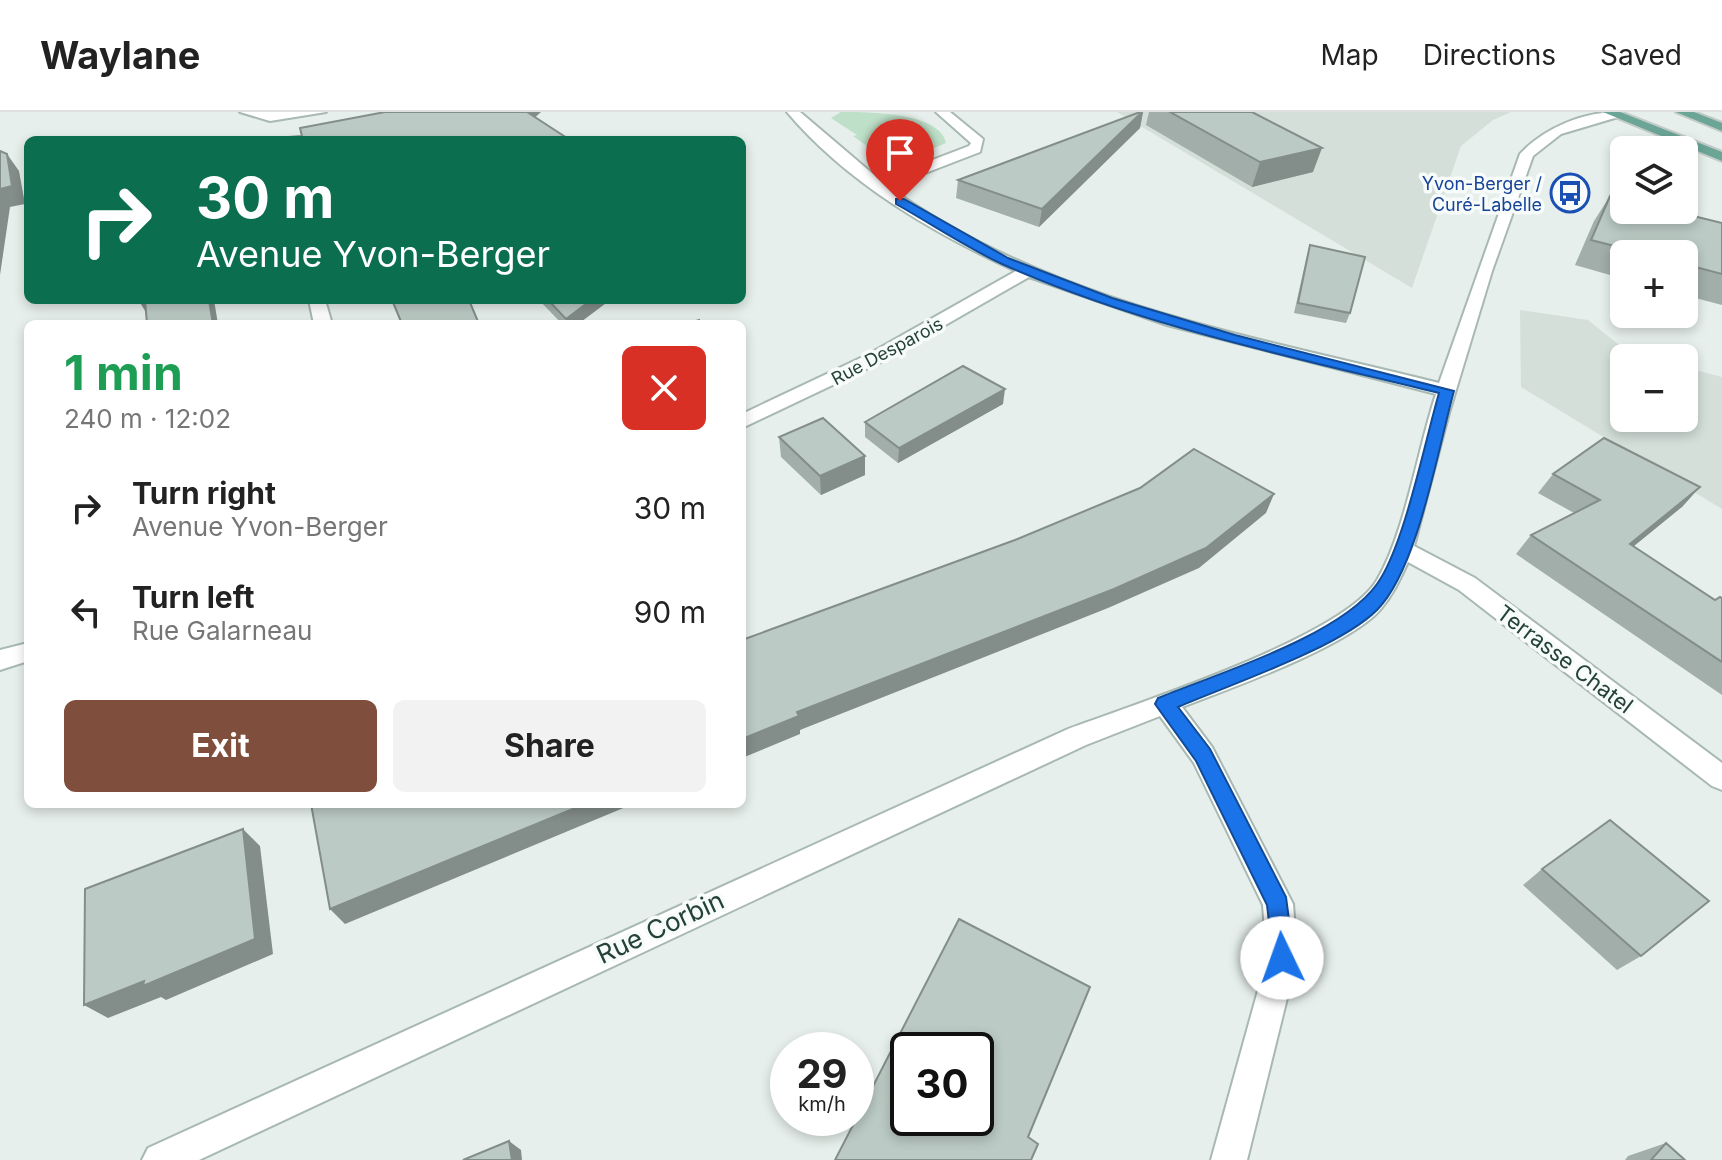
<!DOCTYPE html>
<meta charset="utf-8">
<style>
:root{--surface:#fff;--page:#f2f2f2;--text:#222;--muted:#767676;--line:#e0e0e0;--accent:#804e3d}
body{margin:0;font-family:Inter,sans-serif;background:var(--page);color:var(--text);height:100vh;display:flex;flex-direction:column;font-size:30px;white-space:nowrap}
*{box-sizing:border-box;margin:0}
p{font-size:26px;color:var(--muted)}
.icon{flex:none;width:44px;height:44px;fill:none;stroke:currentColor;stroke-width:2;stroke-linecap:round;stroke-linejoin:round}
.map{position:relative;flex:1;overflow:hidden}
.details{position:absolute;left:24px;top:208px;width:722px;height:488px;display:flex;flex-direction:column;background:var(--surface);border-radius:12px;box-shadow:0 4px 12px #0003}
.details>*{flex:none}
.top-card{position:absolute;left:24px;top:24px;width:722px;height:168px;border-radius:12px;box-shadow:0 4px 12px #0003;background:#0b6e4f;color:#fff;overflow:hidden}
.fabs{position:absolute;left:1610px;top:24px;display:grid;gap:16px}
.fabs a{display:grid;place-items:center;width:88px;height:88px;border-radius:12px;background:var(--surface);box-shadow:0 4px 12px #0003;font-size:40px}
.speed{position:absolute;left:770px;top:920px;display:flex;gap:16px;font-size:40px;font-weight:700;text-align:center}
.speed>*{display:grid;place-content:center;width:104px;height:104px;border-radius:50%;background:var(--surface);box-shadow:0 4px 12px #0003;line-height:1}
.speed small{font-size:20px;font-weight:400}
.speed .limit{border:4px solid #111;border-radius:12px;background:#fff;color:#111}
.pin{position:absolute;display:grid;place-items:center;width:68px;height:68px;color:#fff;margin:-82px -34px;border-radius:50% 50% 50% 0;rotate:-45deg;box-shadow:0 0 8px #0007}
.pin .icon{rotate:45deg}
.me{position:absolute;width:88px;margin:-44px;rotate:357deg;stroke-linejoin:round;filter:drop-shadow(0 0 6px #0008)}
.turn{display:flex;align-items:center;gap:28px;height:168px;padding:0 40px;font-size:36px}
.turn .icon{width:104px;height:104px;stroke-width:2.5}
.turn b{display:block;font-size:56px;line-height:68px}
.round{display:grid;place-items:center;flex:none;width:84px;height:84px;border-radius:12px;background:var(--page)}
.overview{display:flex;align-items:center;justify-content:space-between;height:136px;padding:0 40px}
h1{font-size:48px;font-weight:700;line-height:60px;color:#1e9e55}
.primary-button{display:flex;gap:16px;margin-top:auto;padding:16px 40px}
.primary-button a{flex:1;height:92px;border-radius:12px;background:var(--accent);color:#fff;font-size:32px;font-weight:700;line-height:92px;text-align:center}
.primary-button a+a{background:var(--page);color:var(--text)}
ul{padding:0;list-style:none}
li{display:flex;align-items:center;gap:24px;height:104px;padding:0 40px}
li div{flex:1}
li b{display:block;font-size:30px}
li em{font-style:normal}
header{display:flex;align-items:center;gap:48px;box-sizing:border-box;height:112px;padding:0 40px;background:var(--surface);border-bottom:2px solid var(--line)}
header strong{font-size:38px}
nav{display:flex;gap:44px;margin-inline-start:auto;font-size:28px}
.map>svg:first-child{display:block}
.built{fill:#d4dfda}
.green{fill:#bfe0c8}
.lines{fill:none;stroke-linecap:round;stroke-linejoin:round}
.street-casing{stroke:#a8b8b2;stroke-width:4}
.primary-casing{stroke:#c2cac8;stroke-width:4}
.street{fill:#fff;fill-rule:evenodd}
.primary{fill:#6aa596;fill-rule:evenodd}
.wall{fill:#a1aea9}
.shaded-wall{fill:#838d89}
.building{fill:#bbcac4;stroke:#838d89;stroke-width:2;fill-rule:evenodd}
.route{fill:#1a73e8;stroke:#114b97;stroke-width:2}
.labels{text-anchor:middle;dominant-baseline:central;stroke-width:7;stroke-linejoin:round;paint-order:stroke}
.far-transit-label{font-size:18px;fill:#164399;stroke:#f7fbf9;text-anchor:end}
.far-street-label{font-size:18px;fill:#24423a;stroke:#f7fbf9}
.street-label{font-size:22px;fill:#24423a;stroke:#f7fbf9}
.near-street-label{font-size:26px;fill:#24423a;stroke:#f7fbf9}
</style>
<header>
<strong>Waylane</strong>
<nav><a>Map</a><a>Directions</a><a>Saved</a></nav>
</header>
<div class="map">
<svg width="1722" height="1048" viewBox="0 0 1722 1048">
<rect width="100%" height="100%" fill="#e6efeb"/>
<path class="built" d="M1117,0h394l-18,8 -32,26 -49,142z
M1520,198l68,10 41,33 19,5h-24v60h60v-51l38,10v132l-201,-122z"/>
<path class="green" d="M841,0c27,0 99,0 105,31l-40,17 -18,1 -35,-25 4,-1 -26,-17z"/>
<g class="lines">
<defs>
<path id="street" d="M240,0h86l-56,9z
M787,0h13l80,68 89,-34 2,-3 -35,-31h14l33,27 -3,13 -91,35c160,116 362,149 550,196l81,-229c24,-26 63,-42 98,-42v5l-57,17 -28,22 -41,115 -43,142 -35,133 61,32 247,185v27l-10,-4 -253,-196 -51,-28c-8,17 -15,33 -28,48 -33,37 -149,78 -198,97l30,40 81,157 4,54 -50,202h-36l56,-202 -4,-53 -69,-142 -34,-47 -74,29 -887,415h-57l6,-12 920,-419c67,-25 276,-92 309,-149 28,-47 41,-132 59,-186l-269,-69 -138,-48 -148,85 -139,66v-14l127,-60 147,-83c-83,-38 -169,-88 -229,-159z
M309,188h16l7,24h-18z
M28,531v18l-28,9v-20z"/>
<path id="primary" d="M1603,0h17l102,40v9z
M1676,0h18l28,11v8z"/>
</defs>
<use href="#street" class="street-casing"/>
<use href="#primary" class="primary-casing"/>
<use href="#street" class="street"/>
<use href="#primary" class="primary"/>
</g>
<path class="wall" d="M1140,0h3l-3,16 -101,99 -83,-29 2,-18z
M1149,0h103l61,60 -61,15 -106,-62z
M1610,84l112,27v82l-38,-10v-41h-60v25l-49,-14 19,-44z
M1310,133l40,68 -4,10 -52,-10 13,-58z
M539,188h71l-32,24h-16z
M1003,292l-105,59 -33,-26v-15z
M779,325l86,38 -44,20 -40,-38z
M1553,362l130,32 -49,40 81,54 7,-2v97l-206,-141 15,-19 43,-22 -36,-20z
M1542,757l99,87 -24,14 -94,-85z
M1666,1031l19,17h-60l3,-4z"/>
<path class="shaded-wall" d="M526,0h15l-12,11z
M1142,0h1l-3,16 -101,99 3,-18z
M1322,36l-9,24 -61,15 8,-25z
M7,42l12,17 6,33 -15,3 -10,68v-86z
M145,188l2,14 -8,-13z
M209,188h5l4,24h-5z
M591,188h19l-32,24h-11l-1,-5z
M1005,277l-2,15 -105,59 1,-15z
M865,344v19l-44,20 -1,-19z
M1700,375l-17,19 -70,57 17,-19z
M1274,382l-8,19 -67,55 -91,40 -308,122v4l-58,24v-19l55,-27z
M585,692h48l-288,120 -15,-15z
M243,717l17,17 13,108 -107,46 -5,-3 -53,21 -24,-13z
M509,1029l12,9 1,10h-10z"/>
<path class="building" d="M385,0h142l43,28h-322l54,-4 -2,-8z
M1140,0h2l-100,97 -84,-29z
M1170,0h82l70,36 -62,14z
M0,39l7,3 5,32 -12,3z
M1610,84l14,3v11h45l53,13v51l-38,-10v-10h-38l-55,-14z
M1310,133l55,12 -15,56 -52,-10z
M145,188h64l4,24h-66z
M392,188h77l10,24h-77z
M548,188h43l-25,19z
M699,208l1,4h-13z
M963,254l42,23 -106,59 -34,-26z
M823,306l42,38 -45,20 -41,-39z
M1604,326l96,49 -70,57 85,56 5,-3 2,1v64l-191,-127 69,-35 -47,-26z
M1194,337l80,45 -68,54 -92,41 -317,123 2,4 -57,23v-99l273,-100 125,-52z
M311,692h274l-255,105z
M1610,708l99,81 -68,55 -99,-87z
M243,717l12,110 -112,47 1,-5 -60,24 1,-116z
M959,807l131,68 -62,150 10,7 -7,16h-196zM908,938h68v68h-68z
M509,1029l3,19h-49z
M1666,1031l19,17h-34z"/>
<path class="route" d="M896,87h8l104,59 104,40 123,37 219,56c-16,57 -36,178 -77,219 -38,38 -146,74 -199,97l32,42 76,148 8,61 -4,8 -8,4 -8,-4 -7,-61 -71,-144 -41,-57 3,-6c61,-25 182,-62 219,-114 27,-37 48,-143 62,-191 -147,-36 -298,-67 -437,-129 -37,-17 -72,-41 -106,-60z"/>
<defs>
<symbol id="bus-ring" viewBox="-11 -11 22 22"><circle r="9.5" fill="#f7fbf9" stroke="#1a4fb4" stroke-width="1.5"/><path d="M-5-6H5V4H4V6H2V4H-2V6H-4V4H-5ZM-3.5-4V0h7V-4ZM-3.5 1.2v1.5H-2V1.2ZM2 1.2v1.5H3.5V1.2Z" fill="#1a4fb4"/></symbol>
</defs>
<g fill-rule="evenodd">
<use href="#bus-ring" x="1548" y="59" width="44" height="44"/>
</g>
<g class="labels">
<g class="far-transit-label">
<text x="1542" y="71">Yvon-Berger /<tspan x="1542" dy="21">Curé-Labelle</tspan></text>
</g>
<g class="far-street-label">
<text transform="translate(887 239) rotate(-28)">Rue Desparois</text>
</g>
<g class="street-label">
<text transform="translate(1565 547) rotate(37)">Terrasse Chatel</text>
</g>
<g class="near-street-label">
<text transform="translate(660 815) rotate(-25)">Rue Corbin</text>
</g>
</g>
</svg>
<div class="fabs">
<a><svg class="icon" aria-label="layers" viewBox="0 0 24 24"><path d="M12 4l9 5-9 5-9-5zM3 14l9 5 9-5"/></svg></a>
<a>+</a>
<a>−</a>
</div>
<div class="speed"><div>29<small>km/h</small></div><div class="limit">30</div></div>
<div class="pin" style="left:900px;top:89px;background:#d93025"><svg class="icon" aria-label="arrive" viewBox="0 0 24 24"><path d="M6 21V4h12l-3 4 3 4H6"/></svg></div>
<svg class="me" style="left:1282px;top:846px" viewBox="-20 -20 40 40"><circle r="19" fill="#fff"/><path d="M0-13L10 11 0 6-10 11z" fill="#1a73e8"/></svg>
<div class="top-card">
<div class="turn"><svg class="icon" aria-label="right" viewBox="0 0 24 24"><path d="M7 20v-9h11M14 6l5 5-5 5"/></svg><div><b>30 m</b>Avenue Yvon-Berger</div></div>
</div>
<section class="details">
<div class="overview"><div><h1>1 min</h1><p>240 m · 12:02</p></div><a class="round" style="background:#d93025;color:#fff"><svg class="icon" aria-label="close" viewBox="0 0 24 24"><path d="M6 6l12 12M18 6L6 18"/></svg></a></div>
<ul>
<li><svg class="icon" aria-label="right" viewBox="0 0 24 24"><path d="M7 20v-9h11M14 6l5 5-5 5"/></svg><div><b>Turn right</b><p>Avenue Yvon-Berger</p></div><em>30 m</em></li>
<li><svg class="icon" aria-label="left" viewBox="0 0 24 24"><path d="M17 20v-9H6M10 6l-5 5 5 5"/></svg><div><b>Turn left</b><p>Rue Galarneau</p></div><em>90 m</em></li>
</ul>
<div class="primary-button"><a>Exit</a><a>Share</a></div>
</section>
</div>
